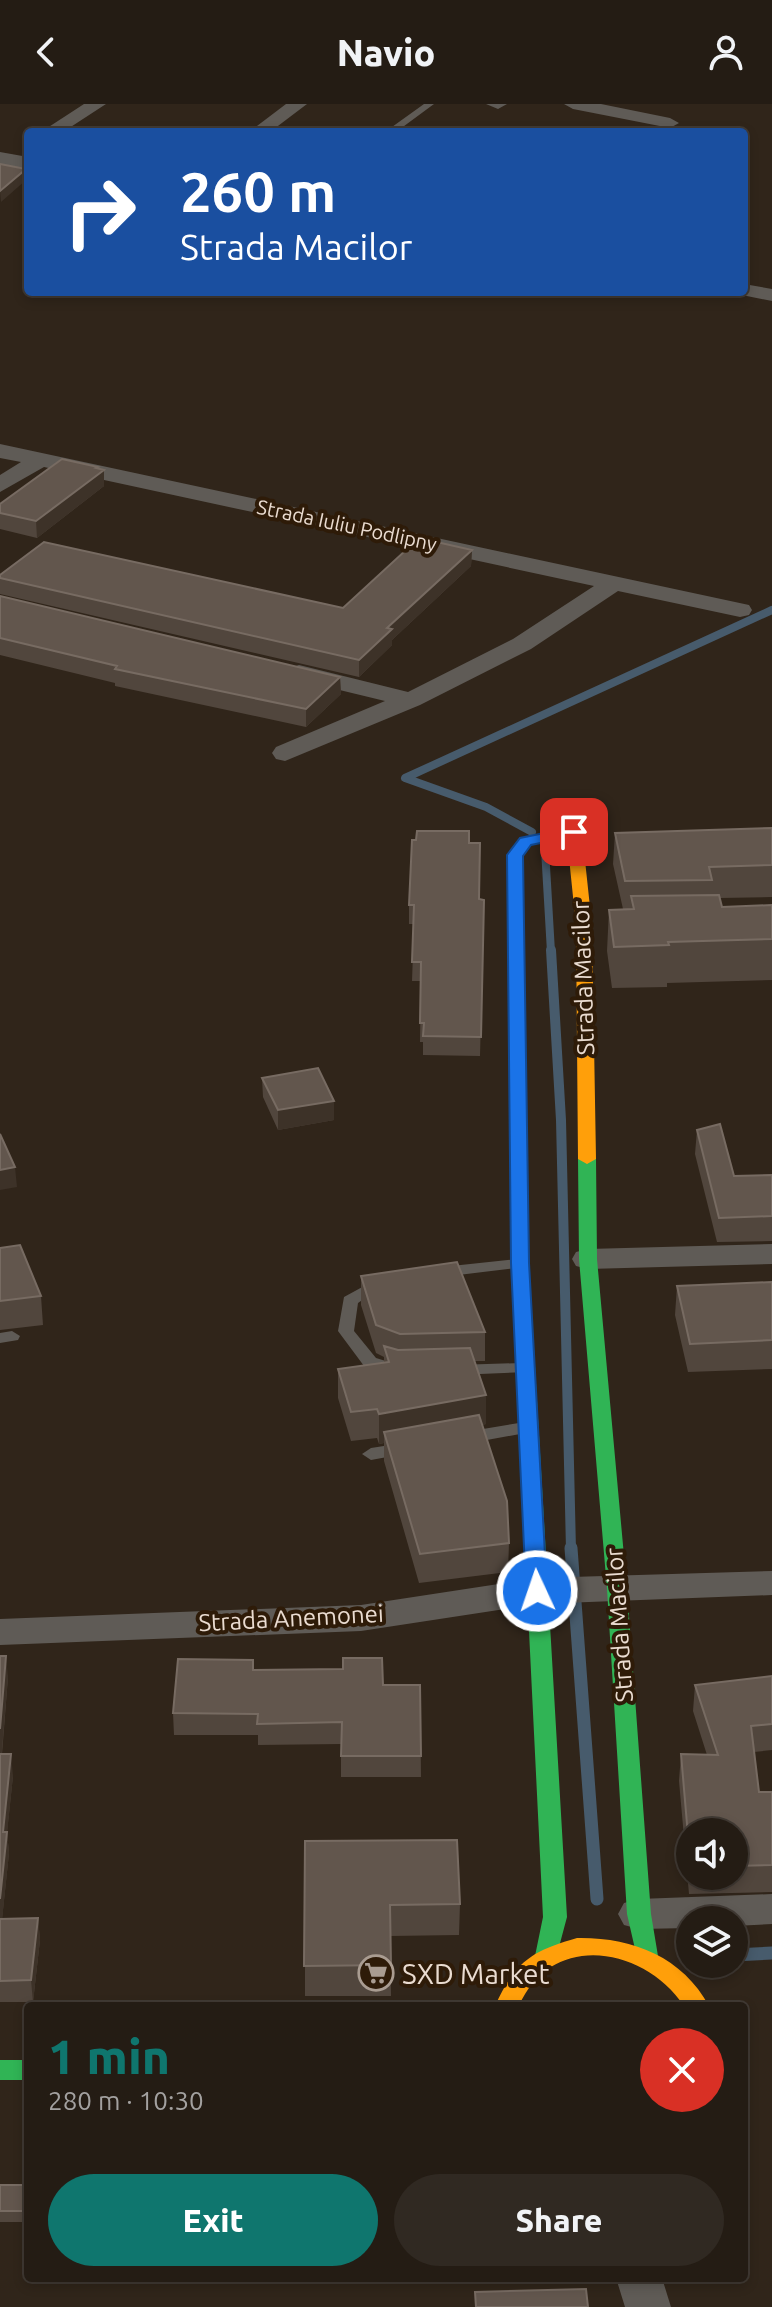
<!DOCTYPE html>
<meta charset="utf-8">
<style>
:root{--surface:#241c14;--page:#302922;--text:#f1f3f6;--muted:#a3a1a0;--line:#413a34;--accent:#0f766e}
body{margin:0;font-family:Ubuntu,sans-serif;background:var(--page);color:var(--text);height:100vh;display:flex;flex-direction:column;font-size:30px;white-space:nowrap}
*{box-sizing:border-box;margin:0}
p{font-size:26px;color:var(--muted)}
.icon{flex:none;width:44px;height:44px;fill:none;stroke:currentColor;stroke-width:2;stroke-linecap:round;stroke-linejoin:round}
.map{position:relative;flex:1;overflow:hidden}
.drawer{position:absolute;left:24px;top:1898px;width:724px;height:280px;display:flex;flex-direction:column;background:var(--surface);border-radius:8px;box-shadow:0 4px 12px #0003,0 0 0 2px var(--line)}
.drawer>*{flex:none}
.banner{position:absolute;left:24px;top:24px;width:724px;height:168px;border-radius:8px;box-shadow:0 4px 12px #0003,0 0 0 2px var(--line);background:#1a4fa0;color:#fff;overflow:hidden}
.tools{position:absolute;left:676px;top:1714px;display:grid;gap:16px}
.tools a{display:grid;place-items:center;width:72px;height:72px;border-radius:50%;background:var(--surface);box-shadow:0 4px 12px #0003,0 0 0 2px var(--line);font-size:40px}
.pin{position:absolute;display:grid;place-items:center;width:68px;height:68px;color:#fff;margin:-34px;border-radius:16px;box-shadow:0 4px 12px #0006}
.me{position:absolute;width:88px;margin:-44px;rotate:357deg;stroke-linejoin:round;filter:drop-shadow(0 0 6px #0008)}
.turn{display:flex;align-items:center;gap:28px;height:168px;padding:0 24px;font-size:36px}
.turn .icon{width:104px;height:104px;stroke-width:2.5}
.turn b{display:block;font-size:56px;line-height:68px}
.round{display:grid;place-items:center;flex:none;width:84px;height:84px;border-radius:42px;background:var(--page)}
.overview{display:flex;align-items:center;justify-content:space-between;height:136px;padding:0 24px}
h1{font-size:48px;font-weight:800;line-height:60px;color:var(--accent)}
.action{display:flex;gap:16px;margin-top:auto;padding:16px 24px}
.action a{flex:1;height:92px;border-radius:48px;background:var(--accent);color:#fff;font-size:32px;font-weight:800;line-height:92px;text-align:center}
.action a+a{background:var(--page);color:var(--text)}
header{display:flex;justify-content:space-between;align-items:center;height:104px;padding:0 24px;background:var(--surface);font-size:36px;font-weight:800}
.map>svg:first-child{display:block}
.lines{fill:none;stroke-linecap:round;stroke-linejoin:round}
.stream-far2{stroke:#475b6c;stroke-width:8}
.stream-far1{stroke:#475b6c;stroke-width:10}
.stream{stroke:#475b6c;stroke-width:13}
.lane{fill:#5f5b56;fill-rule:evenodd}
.street{fill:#5f5b56;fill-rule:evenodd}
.fast{fill:#30b455;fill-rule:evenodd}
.slow{fill:#ff9f0a;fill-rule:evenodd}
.wall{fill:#51463d;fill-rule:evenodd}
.shaded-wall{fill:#3d3228}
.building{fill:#62564d;stroke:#776b62;stroke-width:2}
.route{fill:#1a73e8;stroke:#114b97;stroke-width:2}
.labels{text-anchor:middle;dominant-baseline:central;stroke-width:8;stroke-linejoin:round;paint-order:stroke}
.far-street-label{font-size:20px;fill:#eadcd1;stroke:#2e1b08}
.street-label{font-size:24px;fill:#eadcd1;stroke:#2e1b08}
.near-poi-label{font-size:28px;fill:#eadcd1;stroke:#2e1b08;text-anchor:start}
</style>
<header><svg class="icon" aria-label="back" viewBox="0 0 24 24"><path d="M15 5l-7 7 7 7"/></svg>Navio<svg class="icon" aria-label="person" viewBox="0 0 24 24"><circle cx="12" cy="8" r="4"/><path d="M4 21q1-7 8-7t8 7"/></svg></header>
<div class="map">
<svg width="772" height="2203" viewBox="0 0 772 2203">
<rect width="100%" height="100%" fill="#30251a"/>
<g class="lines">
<path class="stream-far2" d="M532,728l-46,-25 -81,-29 367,-168
M545,745l6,103"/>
<path class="stream-far1" d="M551,846l10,170 10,430"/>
<path class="stream" d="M571,1444l26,351
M734,1851l38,-2"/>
<path class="lane" d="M424,0h10l-38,28h-11z
M518,1155l6,2 2,3 -2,3 -82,10 -8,-5 8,-5z
M377,1175l8,5 -27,19 -4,28 22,27 26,8 3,4 -9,5 -32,-9 -26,-35 6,-34z
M12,1227l8,5 -2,4 -18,3v-10z
M520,1259l6,1 3,4 -3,4 -70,3 -9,-5 9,-5z
M525,1318l6,2 3,4 -3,4 -66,12 -9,-6 9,-6z
M403,1339l9,6 -3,4 -38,7 -9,-6 9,-6z"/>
<path class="street" d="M84,0h22l-43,28h-22z
M286,0h21l-37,28h-21z
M486,0h21l-9,5z
M564,0h37l69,14 9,5 -9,5 -97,-19z
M0,48l28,5v12l-28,-5z
M744,180l28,5v12l-35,-7 -2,-2h9z
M0,340l749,161 3,5 -3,5 -9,2 -122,-26 -87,58 -111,56 -135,56 -9,-2 -4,-6 4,-6 109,-46 -95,-23 -4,-5 4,-5 9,-3 109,27 105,-53 81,-53 -550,-119 -44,25v-17l21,-13 -21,-4z
M772,1140v20l-184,5 -12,-3 -4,-7 4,-7 12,-3z
M772,1467v24l-235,9 -176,27 -361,14v-26l361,-14 176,-27z
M772,1790v30l-38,2v-6h-44v8l-51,1 -15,-4 -6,-11 6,-11 15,-4z
M616,2174h46l9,29h-46z"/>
<path class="fast" d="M517,891l8,5 4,263 38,654 -12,45 -8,3 -8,-3 -4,-6 8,-39 -32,-654 -2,-263z
M587,1050l9,5 1,100 30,330 24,325 7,42 -4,6 -8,3 -8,-3 -11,-48 -20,-325 -28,-330 -1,-100z
M0,1956h28v20h-28z"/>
<path class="slow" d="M574,723l8,5 10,94 4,233 -9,5 -9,-5 -2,-233 -9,-88 -36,7 -8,10 2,145 -8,5 -8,-5 -2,-145 14,-17z
M577,1834c54,-1 105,18 132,68h-25c-40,-60 -133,-75 -165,0h-24c20,-44 36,-55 82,-68z"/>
</g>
<path class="wall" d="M98,365l6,17 -67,52 -37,-9v-25z
M472,446l-1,16 -79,74v5l-33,32 -359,-83v-19l343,33z
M0,492l340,81 1,17 -35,33 -191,-41v-3l-115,-28z
M772,724v69l-52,1 2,9 50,-2v75l-105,3v4l-55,1 -5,-37 2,-41 14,-1 -10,-45 2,-31z
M469,739l10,56 5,1 -4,156 -57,-1v-13h-3l1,-61h-9l2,-57h-5v-19z
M262,974l72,23v19l-56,10 -15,-33z
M697,1026l37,46 38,-1v66l-55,1 -22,-88z
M0,1144l41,48 2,29 -43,5z
M361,1172l124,56v29h-10l11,63 -4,1 27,118 -1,29 -89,11 -35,-122v-18l-5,1 -2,-6 -26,3 -13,-43v-29l46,-6v-6l-8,-4 -15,-48z
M772,1178v87l-84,3 -13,-57 2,-29z
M0,1552l8,21 -6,77 11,22 -6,56 2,21 -7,66 36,-1 2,22 -7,62h-33z
M253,1556l1,10 129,15h37l1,92h-80v-33l-83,1v-10h-84l-1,-22z
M772,1572v74l-18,2 5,40h13v100l-83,2 -10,-113 2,-27 26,1 -14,-44 2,-26zM690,1728h44v44h-44z
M305,1737l155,63 -1,31 -69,1 1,60h-86z
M0,2081l27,11 -3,26h-24z"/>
<path class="shaded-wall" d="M26,65v11l-25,22 -1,-11z
M98,363v7l6,-4v16l-67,52 -1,-17z
M472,446l-1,16 -79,74v5l-33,32v-17l28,-32z
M340,573l1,17 -35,33v-18z
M334,997v19l-56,10v-20z
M15,1063l2,20 -17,3v-20z
M486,1291v29l-99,18 -3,-10v11l-5,1v-30z
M6,1552l2,21 -8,97v-45z
M11,1650l2,22 -8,77 -2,-21z
M7,1728l2,21 -9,87v-41z
M38,1814l2,22 -7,62 -2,-22z
M26,2081l1,11 -3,26 -1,-11z"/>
<path class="building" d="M0,60l26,5 -26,22z
M62,355l36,8 -2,1 8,2 -68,51 -36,-8v-9z
M419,434l53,12 -85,78 5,1 -33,31 -359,-82v-3l44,-33 299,66z
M0,492l340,81 -34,32 -191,-40 2,-3 -117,-28z
M772,724v37l-63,2 3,13 -87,1 -10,-48z
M417,727h52v12h11l-1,56 5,1 -3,137 -58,-1 1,-13h-4l1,-61h-9l2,-57h-5l3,-65h4z
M719,791l3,12 50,-2v34l-104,3 1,3 -55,2 -5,-37 25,-1 -3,-13z
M318,964l16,33 -56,9 -16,-32z
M720,1020l14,52 38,-1v41l-53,2 -22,-88z
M0,1030l15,33 -15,3z
M20,1141l21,51 -41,5v-53z
M457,1158l28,70 -85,2 -24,-9 -15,-49z
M772,1178v58l-82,4 -13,-58z
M384,1242l14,4 72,-2 16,47 -107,19 -2,-5 -26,3 -13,-43 51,-7z
M479,1311l28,86 2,42 -89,11 -36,-122z
M0,1552h6l-6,73z
M343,1554h39l1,27h37l1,71h-80l1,-34 -85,2 1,-10 -85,-1 5,-54 75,1v10l90,-1z
M772,1572v48l-21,2 8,66h13v73l-38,1v-34h-44v27l-9,-105 37,1 -23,-70z
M0,1650h11l-8,78h4l-7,67z
M457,1736l3,64 -70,1 1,60 -87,1 1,-125z
M38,1814l-7,62 -31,1v-62z
M0,2081h26l-3,26h-23z
M586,2185l2,18h-112l-1,-15z"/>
<path class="route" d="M574,723l6,2v6l-49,10 -8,11 6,407 18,328 -3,5h-15l-3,-5 -15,-328 -4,-408 13,-17z"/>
<defs>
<symbol id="supermarket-ring" viewBox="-11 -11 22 22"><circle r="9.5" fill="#2e1b08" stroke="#a99c91" stroke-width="1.5"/><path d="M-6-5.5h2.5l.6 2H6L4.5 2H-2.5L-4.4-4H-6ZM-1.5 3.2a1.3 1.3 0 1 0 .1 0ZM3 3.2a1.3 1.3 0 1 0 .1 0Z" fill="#a99c91"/></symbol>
</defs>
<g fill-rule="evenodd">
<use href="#supermarket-ring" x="356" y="1849" width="40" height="40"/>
</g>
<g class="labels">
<g class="far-street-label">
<text transform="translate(347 421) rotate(12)">Strada Iuliu Podlipny</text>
</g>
<g class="street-label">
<text transform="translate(583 874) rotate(-92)">Strada Macilor</text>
<text transform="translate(291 1514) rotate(-3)">Strada Anemonei</text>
<text transform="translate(619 1521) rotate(-94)">Strada Macilor</text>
</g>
<g class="near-poi-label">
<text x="402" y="1869">SXD Market</text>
</g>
</g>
</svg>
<div class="tools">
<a><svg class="icon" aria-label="sound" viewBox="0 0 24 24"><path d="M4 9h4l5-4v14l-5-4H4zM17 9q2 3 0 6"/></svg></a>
<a><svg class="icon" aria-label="layers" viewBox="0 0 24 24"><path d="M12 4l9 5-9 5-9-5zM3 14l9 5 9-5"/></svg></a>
</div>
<div class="pin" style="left:574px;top:728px;background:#d93025"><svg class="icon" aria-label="arrive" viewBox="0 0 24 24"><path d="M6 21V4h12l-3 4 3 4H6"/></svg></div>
<svg class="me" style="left:537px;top:1487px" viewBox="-20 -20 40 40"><circle r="17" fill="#1a73e8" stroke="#fff" stroke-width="3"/><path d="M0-11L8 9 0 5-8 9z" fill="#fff"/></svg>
<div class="banner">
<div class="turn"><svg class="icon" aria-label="right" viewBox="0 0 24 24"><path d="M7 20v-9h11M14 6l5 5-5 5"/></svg><div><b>260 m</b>Strada Macilor</div></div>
</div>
<section class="drawer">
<div class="overview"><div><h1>1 min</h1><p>280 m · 10:30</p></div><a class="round" style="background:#d93025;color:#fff"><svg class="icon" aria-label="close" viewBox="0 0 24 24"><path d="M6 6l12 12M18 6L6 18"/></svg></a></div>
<div class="action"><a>Exit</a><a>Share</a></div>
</section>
</div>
